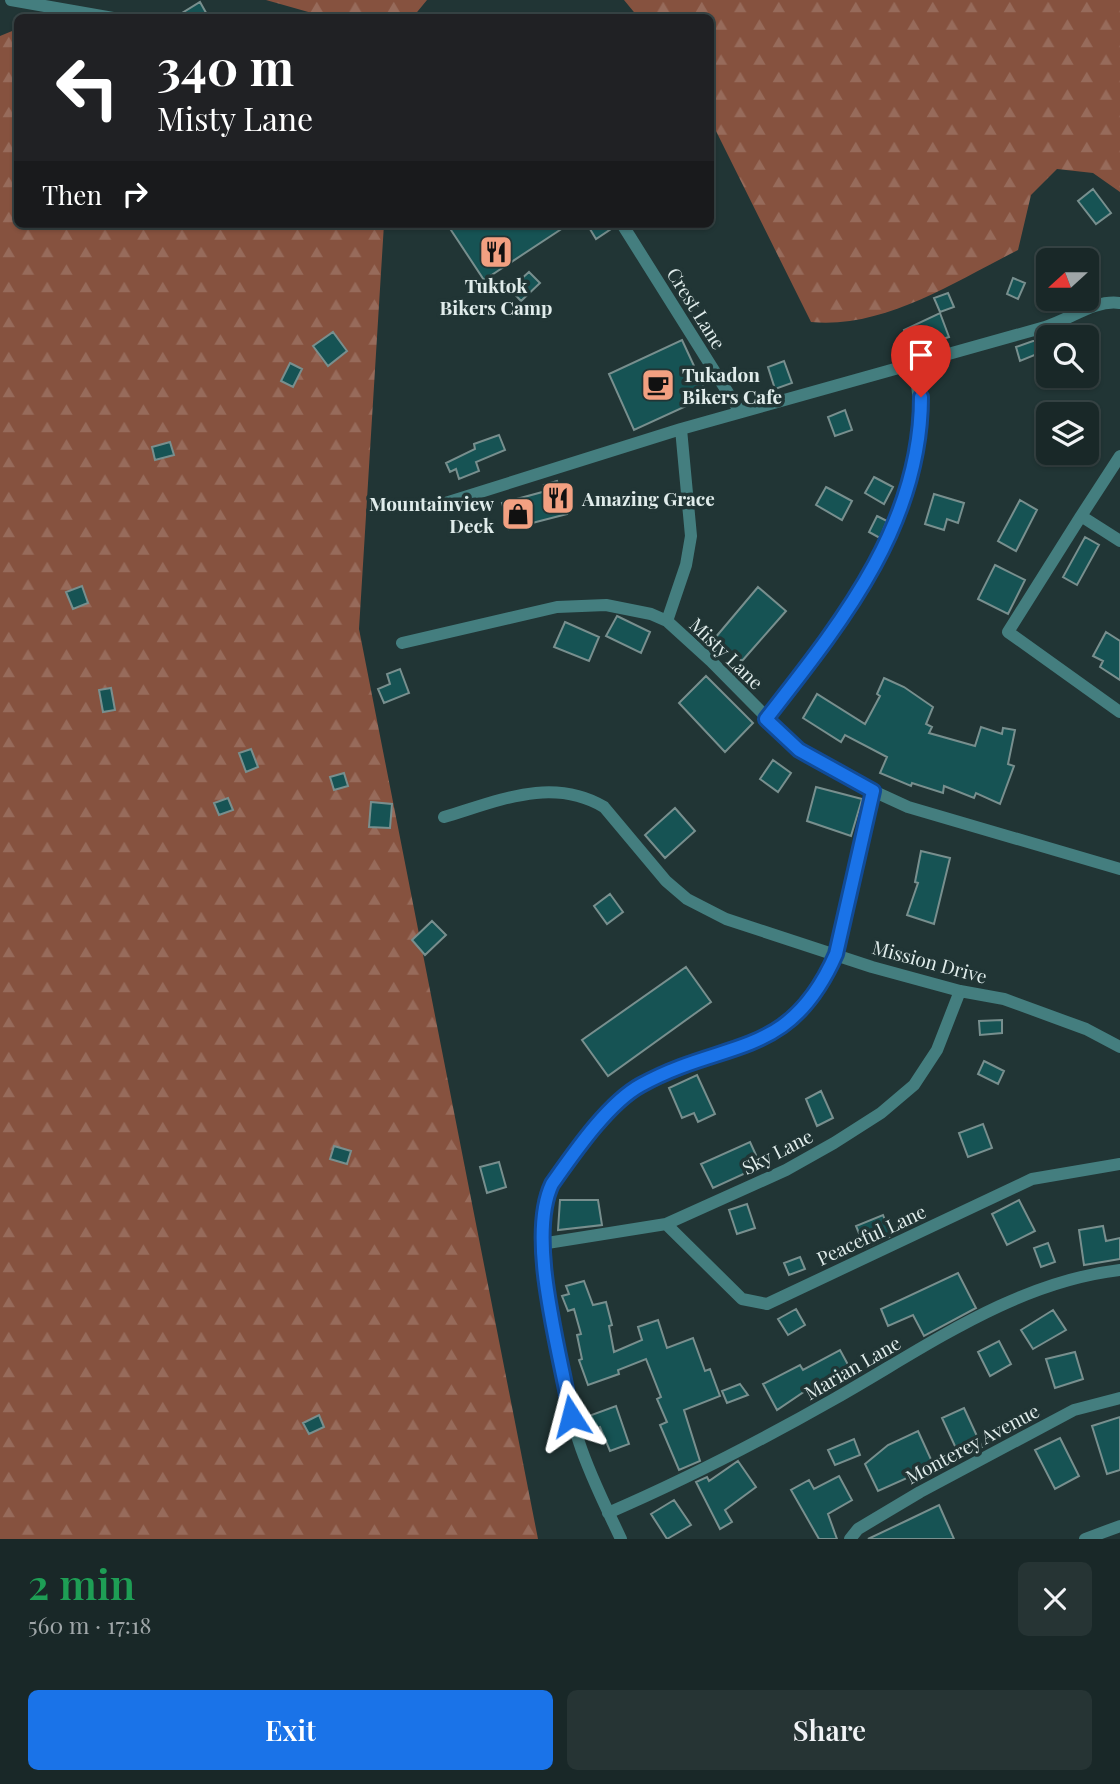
<!DOCTYPE html>
<meta charset="utf-8">
<style>
:root{--surface:#192828;--page:#263434;--text:#f1f3f6;--muted:#9fa6a8;--line:#374445;--accent:#1a73e8}
body{margin:0;font-family:"Playfair Display",serif;background:var(--page);color:var(--text);height:100vh;display:flex;flex-direction:column;font-size:26px;white-space:nowrap}
*{box-sizing:border-box;margin:0}
p{font-size:23px;color:var(--muted)}
.icon{flex:none;width:38px;height:38px;fill:none;stroke:currentColor;stroke-width:2;stroke-linecap:round;stroke-linejoin:round}
.map{position:relative;height:1539px;overflow:hidden}
.panel{display:flex;flex-direction:column;background:var(--surface);flex:1}
.panel>*{flex:none}
.guide{position:absolute;left:14px;top:14px;width:700px;height:214px;border-radius:10px;box-shadow:0 2px 5px #0004,0 0 0 2px var(--line);background:#202124;color:#fff;overflow:hidden}
.needle{width:46px;rotate:249deg}
.controls{position:absolute;left:1036px;top:248px;display:grid;gap:14px}
.controls a{display:grid;place-items:center;width:63px;height:63px;border-radius:10px;background:var(--surface);box-shadow:0 2px 5px #0004,0 0 0 2px var(--line);font-size:35px}
.pin{position:absolute;display:grid;place-items:center;width:60px;height:60px;color:#fff;margin:-72px -30px;border-radius:50% 50% 50% 0;rotate:-45deg;box-shadow:0 0 7px #0007}
.pin .icon{rotate:45deg}
.me{position:absolute;width:77px;margin:-38px;rotate:351deg;stroke-linejoin:round;filter:drop-shadow(0 0 5px #0008)}
.turn{display:flex;align-items:center;gap:24px;height:147px;padding:0 28px;font-size:32px}
.turn .icon{width:91px;height:91px;stroke-width:2.5}
.turn b{display:block;font-size:49px;line-height:60px}
.then{display:flex;align-items:center;height:66px;padding:0 28px;background:#0003;gap:14px;font-size:26px}
.round{display:grid;place-items:center;flex:none;width:74px;height:74px;border-radius:10px;background:var(--page)}
.head{display:flex;align-items:center;justify-content:space-between;height:119px;padding:0 28px}
h1{font-size:42px;font-weight:600;line-height:52px;color:#1e9e55}
.cta{display:flex;gap:14px;margin-top:auto;padding:14px 28px}
.cta a{flex:1;height:80px;border-radius:10px;background:var(--accent);color:#fff;font-size:28px;font-weight:600;line-height:80px;text-align:center}
.cta a+a{background:var(--page);color:var(--text)}
.map>svg:first-child{display:block}
.forest{fill:url(#forest-firs)}
.building{fill:#165354;stroke:#788f8e;stroke-width:2}
.lines{fill:none;stroke-linecap:round;stroke-linejoin:round}
.street{stroke:#447e7f;stroke-width:12}
.route-casing{stroke:#114b97;stroke-width:18}
.route{stroke:#1a73e8;stroke-width:12}
.labels{text-anchor:middle;dominant-baseline:central;stroke-width:7;stroke-linejoin:round;paint-order:stroke}
.poi-label{font-size:19px;font-weight:bold;fill:#e0eceb;stroke:#213535;text-anchor:start}
.street-label{font-size:19px;fill:#e0eceb;stroke:#213535}
</style>
<div class="map">
<svg width="1120" height="1539" viewBox="0 0 1120 1539">
<defs>
<pattern id="forest-firs" width="22" height="20" patternUnits="userSpaceOnUse" patternTransform="scale(1.75)"><rect width="22" height="20" fill="#86523f"/><path d="M5 1l3.5 6h-7zM16 11l3.5 6h-7z" fill="#976b5b"/></pattern>
</defs>
<rect width="100%" height="100%" fill="#213535"/>
<path class="forest" d="M266,0h161l-14,17h-87z
M624,0h496v192l-27,-19 -36,-4 -26,26 -13,55c-64,32 -134,79 -207,72l-100,-201 -1,-103 -72,-1z
M17,29l1,195h366l-25,405 179,910h-538v-1503z"/>
<path class="building" d="M200,2l9,16h-35z
M1093,189l18,24 -15,11 -18,-23z
M447,224h122l-85,56z
M587,224h26l1,3 -18,12z
M529,272l11,11 -19,18 -11,-12z
M1013,278l12,5 -7,16 -11,-5z
M948,293l6,14 -14,5 -6,-14z
M940,313l9,24 -13,4 -3,-9 -25,9 -4,-11z
M333,332l14,19 -19,15 -15,-20z
M682,340l26,56 -74,34 -25,-56z
M1033,341h5l4,11 -22,9 -4,-14z
M784,361l8,22 -17,6 -7,-22z
M290,363l12,6 -9,18 -12,-6z
M845,410l7,20 -17,6 -7,-19z
M499,435l6,15 -29,12 3,9 -20,8 -3,-10 -6,3 -4,-9 29,-14 -1,-5z
M170,442l4,13 -19,5 -3,-13z
M874,477l19,10 -9,17 -19,-11z
M557,481l10,33 -58,15 -7,-26 44,-12 -2,-6z
M826,487l26,14 -10,19 -26,-15z
M934,494l30,9 -6,20 -11,-4 -3,11 -19,-6z
M1020,500l17,10 -21,41 -18,-10z
M877,516l10,5 -7,17 -11,-6z
M1085,537l14,8 -22,40 -14,-8z
M995,565l30,15 -17,34 -30,-15z
M82,586l6,17 -15,6 -7,-17z
M758,587l28,24 -44,50 -27,-23z
M617,616l33,16 -9,21 -35,-17z
M565,622l34,15 -10,24 -35,-14z
M1106,632l14,9v39l-20,-13 3,-6 -10,-5z
M400,669l9,24 -25,10 -6,-14 12,-5 -3,-10z
M706,676l47,47 -28,29 -46,-49z
M884,678l20,9 29,20 -7,17 6,3 -3,6 46,13 6,-19 21,7 1,-6 12,2 -7,34 6,2 -14,38 -24,-11 -2,5 -30,-12 -1,7 -31,-10 -1,3 -31,-13 7,-16 -42,-22 -4,7 -38,-24 14,-24 48,30 15,-28 -3,-2z
M111,688l4,22 -12,2 -4,-22z
M251,749l7,18 -12,5 -7,-19z
M773,760l18,13 -13,19 -18,-13z
M344,773l4,13 -14,4 -4,-13z
M816,787l46,12 -11,37 -44,-15z
M228,798l5,12 -14,5 -5,-12z
M371,802l21,2 -2,24 -21,-1z
M675,808l20,23 -30,27 -20,-23z
M921,851l29,7 -16,66 -27,-9 11,-32 -3,-1z
M610,894l13,18 -16,12 -13,-18z
M432,921l14,14 -21,20 -13,-15z
M686,967l25,35 -103,74 -26,-36z
M1002,1020v13l-22,2 -1,-14z
M984,1061l20,10 -6,13 -20,-10z
M697,1075l18,39 -17,8 -4,-9 -12,5 -13,-30z
M821,1091l12,27 -16,8 -11,-27z
M983,1124l9,24 -24,9 -9,-24z
M750,1142l11,24 -48,22 -12,-24z
M334,1146l17,5 -4,13 -17,-5z
M499,1162l7,25 -19,6 -7,-26z
M560,1200h38l4,25 -44,5z
M1019,1200l16,31 -28,14 -15,-31z
M747,1204l8,24 -18,6 -8,-24z
M883,1215l8,21 -26,12 -9,-22z
M1103,1226l3,15 14,-3v21l-36,6 -5,-35z
M1048,1243l7,19 -14,5 -7,-19z
M800,1257l5,12 -16,6 -5,-12z
M958,1273l18,35 -52,28 -11,-21 -25,11 -7,-17z
M584,1281l9,24 13,-3 6,23 -3,1 5,26 28,-12 -4,-13 20,-7 9,28 26,-10 12,33 5,-2 10,27 -36,14 16,51 -21,9 -19,-45 7,-3 -10,-23 4,-2 -15,-38 -28,11 1,4 -31,11 -9,-25 3,-1 -5,-24 4,-1 -7,-25 -6,2 -6,-15 7,-2 -3,-8z
M796,1309l9,16 -17,10 -10,-16z
M1053,1310l13,20 -33,19 -12,-19z
M999,1341l12,23 -21,12 -12,-24z
M840,1350l12,22 -28,16 -4,-7 -43,29 -14,-26 37,-19 3,5z
M1075,1352l8,27 -28,9 -9,-29z
M740,1384l8,11 -21,8 -5,-12z
M616,1406l13,38 -19,7 -10,-24 -9,3 -5,-13z
M964,1408l18,39 -22,10 -18,-39z
M319,1415l5,12 -15,7 -6,-11z
M1120,1417v53l-13,4 -15,-48z
M918,1431l16,35 -56,25 -13,-27 23,-19z
M1060,1438l19,38 -24,13 -20,-39z
M854,1439l6,16 -25,10 -7,-15z
M738,1461l18,26 -31,23 7,12 -12,7 -24,-47 11,-5 2,4z
M839,1476l13,24 -24,14 9,25h-18l-28,-49 18,-10 5,9z
M674,1500l17,25 -24,14 -16,-25z
M939,1505l15,34h-86l40,-19z"/>
<g class="lines">
<path class="street" d="M11,0l102,18
M622,224l118,188
M1120,456l-39,60 39,25
M439,505l242,-76 364,-102c24,-7 50,-28 75,-24
M1081,516l-73,116 112,80
M667,621l19,-56 5,-29 -10,-107
M402,643l155,-36 49,-2 45,9 16,7 44,40 88,89 48,29 61,28 212,62
M766,719c79,-101 180,-218 147,-355
M444,817c54,-16 108,-41 160,-10l62,74 21,18 39,20 146,48 88,24 44,8 82,30 34,18
M666,1224l76,75 25,5 265,-125 88,-15
M541,1244l125,-20 120,-54 48,-27 47,-30 33,-28 23,-35 23,-59
M608,1513c79,-34 154,-73 228,-115 90,-51 179,-116 284,-128
M621,1539c-15,-32 -31,-63 -42,-97 -14,-41 -18,-87 -26,-130 -7,-36 -16,-72 -8,-109 6,-31 68,-102 95,-118 56,-32 131,-32 173,-87 33,-44 47,-150 60,-207
M850,1539l8,-10 62,-37 154,-82 46,-12
M1085,1539l35,-13"/>
</g>
<g class="lines">
<defs>
<path id="route" d="M571,1416c-10,-62 -45,-177 -19,-232 22,-31 56,-81 89,-99 85,-47 148,-24 195,-131l37,-163 -74,-41 -33,-31c75,-96 155,-194 155,-322"/>
</defs>
<use href="#route" class="route-casing"/>
<use href="#route" class="route"/>
</g>
<defs>
<symbol id="restaurant-square" viewBox="-11 -11 22 22"><rect x="-9" y="-9" width="18" height="18" rx="4" fill="#f2a081" stroke="#213535"/><path d="M-5-6h1v4h1v-4h1v4h1v-4h1v5L-1.5 .5V6h-2V.5L-5-1ZM5-6V6H3V1.5H1.5Q1.5-4 5-6Z" fill="#111"/></symbol>
<symbol id="cafe-square" viewBox="-11 -11 22 22"><rect x="-9" y="-9" width="18" height="18" rx="4" fill="#f2a081" stroke="#213535"/><path d="M-5.5-4.5H6V0H3Q3 3.5 0 3.5H-2.5Q-5.5 3.5-5.5 0ZM3-3.2v2h1.7v-2ZM-6 4.5H4V6H-6Z" fill="#111"/></symbol>
<symbol id="shop-square" viewBox="-11 -11 22 22"><rect x="-9" y="-9" width="18" height="18" rx="4" fill="#f2a081" stroke="#213535"/><path d="M-5-2.5h2.3a2.7 3.5 0 0 1 5.4 0H5L5.5 6h-11ZM-1.5-2.5h3a1.5 2.3 0 0 0-3 0Z" fill="#111"/></symbol>
</defs>
<g fill-rule="evenodd">
<use href="#restaurant-square" x="477" y="233" width="38" height="38"/>
<use href="#cafe-square" x="639" y="366" width="38" height="38"/>
<use href="#restaurant-square" x="539" y="479" width="38" height="38"/>
<use href="#shop-square" x="499" y="495" width="38" height="38"/>
</g>
<g class="labels">
<g class="poi-label">
<text x="496" y="285" text-anchor="middle">Tuktok<tspan x="496" dy="22">Bikers Camp</tspan></text>
<text x="682" y="374">Tukadon<tspan x="682" dy="22">Bikers Cafe</tspan></text>
<text x="582" y="498">Amazing Grace</text>
<text x="494" y="503" text-anchor="end">Mountainview<tspan x="494" dy="22">Deck</tspan></text>
</g>
<g class="street-label">
<text transform="translate(697 308) rotate(58)">Crest Lane</text>
<text transform="translate(727 653) rotate(44)">Misty Lane</text>
<text transform="translate(930 961) rotate(15)">Mission Drive</text>
<text transform="translate(777 1151) rotate(-27)">Sky Lane</text>
<text transform="translate(871 1234) rotate(-25)">Peaceful Lane</text>
<text transform="translate(852 1367) rotate(-30)">Marian Lane</text>
<text transform="translate(972 1443) rotate(-28)">Monterey Avenue</text>
</g>
</g>
</svg>
<div class="controls">
<a><svg class="needle" viewBox="-14 -14 28 28"><path d="M0-13l5 13h-10z" fill="#e53935"/><path d="M0 13l5-13h-10z" fill="#9fa6a8"/></svg></a>
<a><svg class="icon" aria-label="search" viewBox="0 0 24 24"><circle cx="10" cy="10" r="6"/><path d="M15 15l6 6"/></svg></a>
<a><svg class="icon" aria-label="layers" viewBox="0 0 24 24"><path d="M12 4l9 5-9 5-9-5zM3 14l9 5 9-5"/></svg></a>
</div>
<div class="pin" style="left:921px;top:397px;background:#d93025"><svg class="icon" aria-label="arrive" viewBox="0 0 24 24"><path d="M6 21V4h12l-3 4 3 4H6"/></svg></div>
<svg class="me" style="left:571px;top:1416px" viewBox="-20 -20 40 40"><path d="M0-17L14 15 0 8-14 15z" fill="#1a73e8" stroke="#fff" stroke-width="4"/></svg>
<div class="guide">
<div class="turn"><svg class="icon" aria-label="left" viewBox="0 0 24 24"><path d="M17 20v-9H6M10 6l-5 5 5 5"/></svg><div><b>340 m</b>Misty Lane</div></div>
<div class="then">Then<svg class="icon" aria-label="right" viewBox="0 0 24 24"><path d="M7 20v-9h11M14 6l5 5-5 5"/></svg></div>
</div>
</div>
<section class="panel">
<div class="head"><div><h1>2 min</h1><p>560 m · 17:18</p></div><a class="round"><svg class="icon" aria-label="close" viewBox="0 0 24 24"><path d="M6 6l12 12M18 6L6 18"/></svg></a></div>
<div class="cta"><a>Exit</a><a>Share</a></div>
</section>
